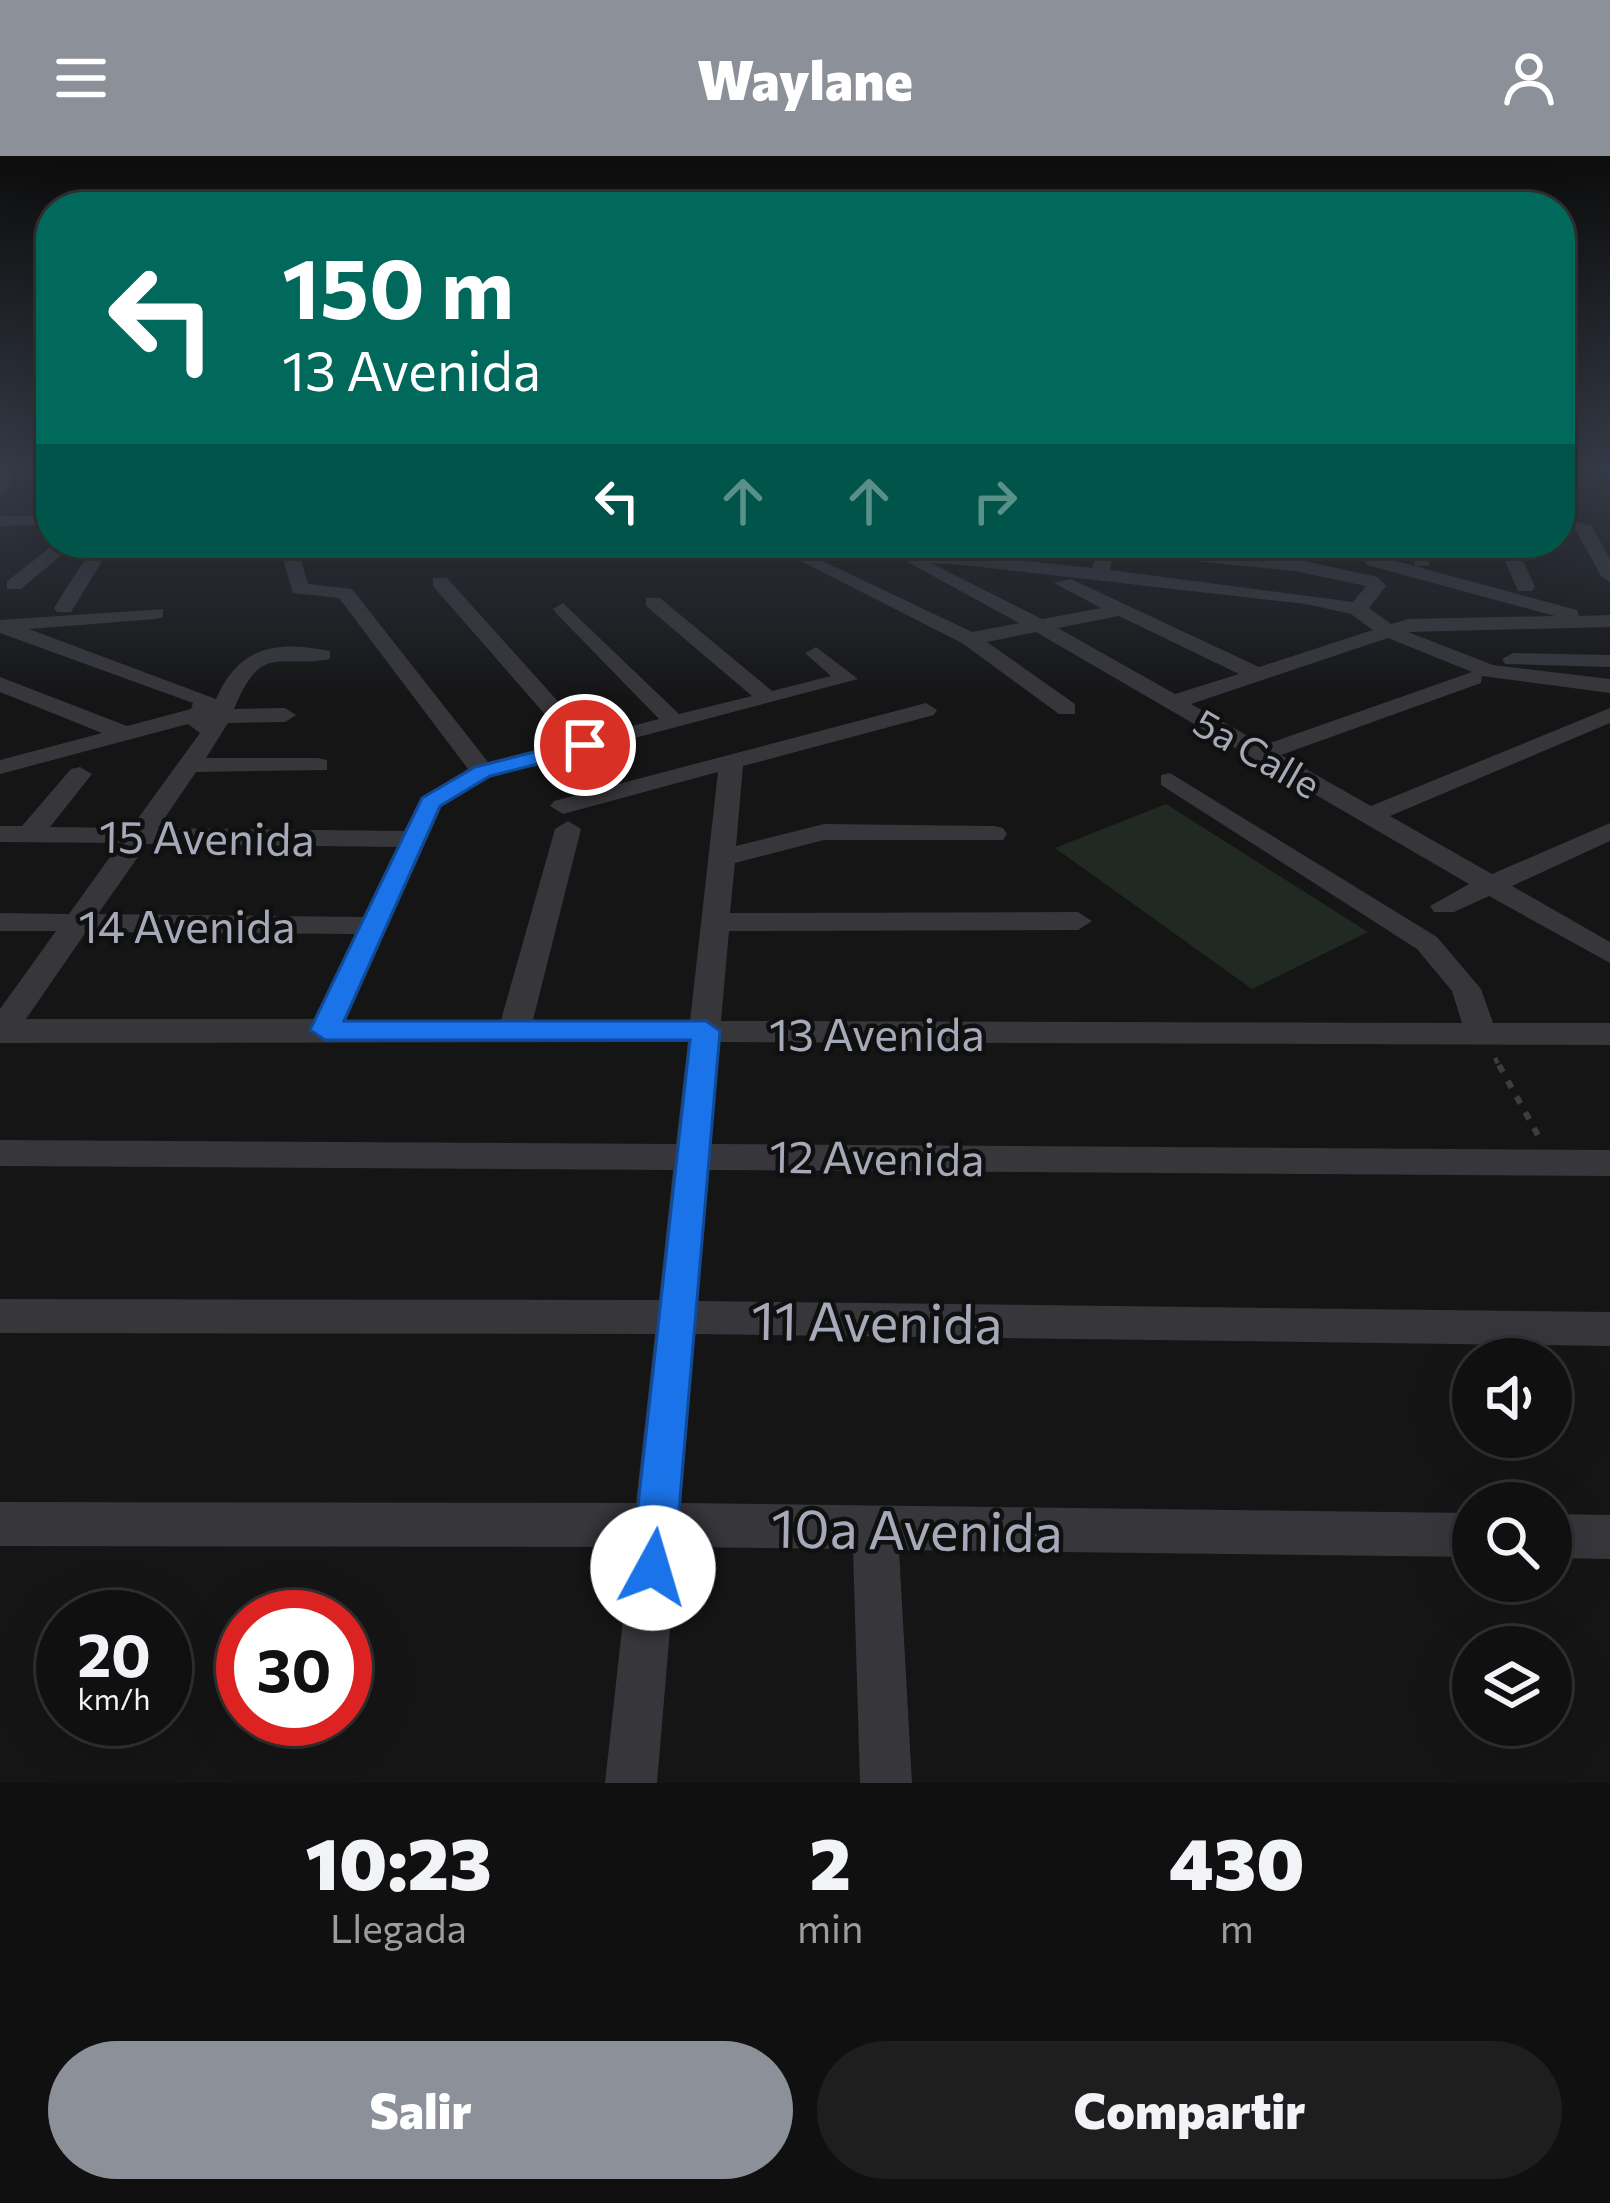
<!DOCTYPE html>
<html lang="es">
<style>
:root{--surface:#101010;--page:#1e1e1e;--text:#f1f3f6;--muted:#9c9d9f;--line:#303030;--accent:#8c9099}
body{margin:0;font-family:Commissioner,sans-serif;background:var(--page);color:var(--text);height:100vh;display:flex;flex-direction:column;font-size:45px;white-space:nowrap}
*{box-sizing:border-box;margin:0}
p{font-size:39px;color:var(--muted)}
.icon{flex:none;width:66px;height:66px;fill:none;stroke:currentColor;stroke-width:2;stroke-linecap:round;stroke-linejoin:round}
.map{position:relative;height:1627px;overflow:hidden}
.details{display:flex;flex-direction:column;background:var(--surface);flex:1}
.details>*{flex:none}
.top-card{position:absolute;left:36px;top:36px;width:1539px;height:366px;border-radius:48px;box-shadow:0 12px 48px #0002,0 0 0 3px var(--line);background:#00695c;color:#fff;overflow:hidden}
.tools{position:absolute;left:1452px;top:1182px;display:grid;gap:24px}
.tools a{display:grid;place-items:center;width:120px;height:120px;border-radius:50%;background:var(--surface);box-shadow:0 12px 48px #0002,0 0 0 3px var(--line);font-size:60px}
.speed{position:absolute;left:36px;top:1434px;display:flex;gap:24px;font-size:60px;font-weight:700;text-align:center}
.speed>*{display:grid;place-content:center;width:156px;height:156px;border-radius:50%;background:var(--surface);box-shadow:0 12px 48px #0002,0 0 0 3px var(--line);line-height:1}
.speed small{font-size:30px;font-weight:400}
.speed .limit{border:18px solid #d22;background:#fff;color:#111}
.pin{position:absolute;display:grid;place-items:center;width:102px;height:102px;color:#fff;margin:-51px;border:6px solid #fff;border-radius:50%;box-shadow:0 3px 12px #0007}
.me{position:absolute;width:132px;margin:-66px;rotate:6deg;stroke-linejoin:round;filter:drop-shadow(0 0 9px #0008)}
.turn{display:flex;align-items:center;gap:42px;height:252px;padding:0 48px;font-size:54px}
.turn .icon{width:156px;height:156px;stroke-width:2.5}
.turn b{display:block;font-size:84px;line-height:102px}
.lanes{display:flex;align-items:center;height:114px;padding:0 48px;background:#0003;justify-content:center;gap:60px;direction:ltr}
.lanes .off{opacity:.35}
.eta{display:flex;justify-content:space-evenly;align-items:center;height:204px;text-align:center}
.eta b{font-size:72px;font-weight:800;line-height:84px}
.button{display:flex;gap:24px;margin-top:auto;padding:24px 48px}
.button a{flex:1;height:138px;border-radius:72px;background:var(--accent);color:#fff;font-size:48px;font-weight:800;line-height:138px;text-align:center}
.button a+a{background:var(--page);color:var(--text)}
header{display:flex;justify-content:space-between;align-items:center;height:156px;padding:0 48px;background:var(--accent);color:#fff;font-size:54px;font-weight:800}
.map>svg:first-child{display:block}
.green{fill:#212923}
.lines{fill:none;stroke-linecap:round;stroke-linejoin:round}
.path-far1{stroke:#3c3c42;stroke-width:4.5;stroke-dasharray:6 9;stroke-linecap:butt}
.path{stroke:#3c3c42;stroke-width:6;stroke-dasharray:8 10;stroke-linecap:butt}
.minor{fill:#36363b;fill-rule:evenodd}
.route{fill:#1a73e8;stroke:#114b97;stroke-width:3}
.labels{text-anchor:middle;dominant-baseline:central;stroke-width:9;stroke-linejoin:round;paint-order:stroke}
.far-street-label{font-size:39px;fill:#a6a9b7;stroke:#101011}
.street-label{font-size:45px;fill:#a6a9b7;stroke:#101011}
.near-street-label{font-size:54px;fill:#a6a9b7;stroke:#101011}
</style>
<header><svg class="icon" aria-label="menu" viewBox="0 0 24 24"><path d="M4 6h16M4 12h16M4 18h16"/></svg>Waylane<svg class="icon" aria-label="person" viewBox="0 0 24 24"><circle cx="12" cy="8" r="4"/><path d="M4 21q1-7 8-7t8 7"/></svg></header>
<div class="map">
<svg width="1610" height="1627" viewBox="0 0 1610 1627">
<rect width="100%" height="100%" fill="#151516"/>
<path class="green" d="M1166,648l202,128 -116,57 -197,-141z"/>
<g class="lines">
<path class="path-far1" d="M1495,902l5,10"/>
<path class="path" d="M1499,909l40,72"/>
<path class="minor" d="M0,314h14l-6,20 -8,5z
M1560,345l6,1 10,20 15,3 19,34v23l-9,-6 -27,-49 -14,-2z
M51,359v10l-51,1v-10z
M56,387h20l-55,46h-14v-8z
M95,387h18l-42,69h-14l-3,-4z
M278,387h18l12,41 44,5 136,173 81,-20 -136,-156v-8h14l143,159 69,-18 -103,-106 -3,-4 10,-6 116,111 73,-18 -106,-90v-8h14l112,93 59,-15 -26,-23 11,-6 42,32 -367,97 -49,30 -96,214h155l54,-191 13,-8 13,8 -48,191 157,1 28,-249 -155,42 -13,-8 4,-5 372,-98 11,7 -3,5 -191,51 -7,80 88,-22 170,2 9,2 4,6 -4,6h-179l-89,23 -5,50 348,-1 14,9 -14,9 -349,1 -8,90 741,2 -10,-32 -35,-42 -256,-164v-10l9,-2 267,164 44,52 12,34h117v22l-890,-3 -9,102 899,6v26l-901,-6 -11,131 912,11v34l-915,-12 -14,169 792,10v44l-574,-7 13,233h-52l-7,-234 -176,-2 -20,236h-52l26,-236 -631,-1v-44l636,1 19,-169 -655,-1v-34l659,1 14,-130 -673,-4v-26l676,4 12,-102 -688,1v-34l56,-78h-56v-18l69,1 51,-71 -120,-1v-16h22l49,-57 9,-2 12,7 -42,53 81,1 69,-95 -12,-9 -188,50v-14l102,-27 -102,-41v-15l127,49 64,-17 2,-6 -193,-70v-13l163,-11v8l-7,2 -127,10 187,70c23,-53 60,-59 114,-48v8c-55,10 -68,-17 -96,50l51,-1 11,7 -11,7 -57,1 -22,35h112l9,2v10l-131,2 -38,56 246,3 18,-34 46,-28 -129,-171 -46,-5zM147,688l250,3 -34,70 -265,-3zM86,776l269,2 -41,85h-288z
M677,387c139,0 277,9 415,25l7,-23 27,-2 169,16 83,18 8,9 -17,22 22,16 17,-5 147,-3 -188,-51 -13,-22h18l9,14 196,53 2,6 31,-1v12l-202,5 85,33 117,14v14l-128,-17 -1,7 -200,72 90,51 239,-98v15l-220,93 102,58 118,-51v18l-98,45 98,56v21l-121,-67 -35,16h-20l-4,-6 39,-22 -433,-252 -49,10 88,62v10h-16l-97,-71 -175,-89 -101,-6zM1113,397l182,18 71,15 -13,16 -243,-32zM812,400l94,5 113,62 -47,9zM931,407l32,2 343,39 45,10 22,16 -114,37 -188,-88 -17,4 47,25 -59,11zM1119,460l120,58 -64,20 -117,-66zM1388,482l84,34 -208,73 -73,-41z
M1411,387h18v23h-14z
M1497,387h18l20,44 -3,4h-14z
M1513,497l97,2v12l-105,-3 -3,-5z
M1551,1358l59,1v44l-59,-1z"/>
</g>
<linearGradient id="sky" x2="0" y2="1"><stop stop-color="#0c0c0c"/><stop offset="0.58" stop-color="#353b47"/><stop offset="1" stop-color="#353b47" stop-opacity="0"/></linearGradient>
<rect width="1610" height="542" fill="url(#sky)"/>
<path class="route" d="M585,583l11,6 -3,5 -103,26 -50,30 -96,215h362l14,10 -46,537 -6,14 -15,6 -15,-6 -7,-14 59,-528h-365l-15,-10 112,-232 53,-31z"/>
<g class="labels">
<g class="far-street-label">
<text transform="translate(1258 596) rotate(30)">5a Calle</text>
</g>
<g class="street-label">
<text transform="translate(207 680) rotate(1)">15 Avenida</text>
<text x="187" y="768">14 Avenida</text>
<text x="877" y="876">13 Avenida</text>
<text transform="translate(877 1000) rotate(1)">12 Avenida</text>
</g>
<g class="near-street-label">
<text transform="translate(877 1164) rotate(1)">11 Avenida</text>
<text transform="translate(917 1372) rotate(1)">10a Avenida</text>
</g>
</g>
</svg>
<div class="tools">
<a><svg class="icon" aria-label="sound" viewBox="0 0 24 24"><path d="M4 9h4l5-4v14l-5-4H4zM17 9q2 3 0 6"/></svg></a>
<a><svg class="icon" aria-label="search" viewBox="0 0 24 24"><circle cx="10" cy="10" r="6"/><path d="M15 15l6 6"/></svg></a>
<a><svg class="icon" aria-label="layers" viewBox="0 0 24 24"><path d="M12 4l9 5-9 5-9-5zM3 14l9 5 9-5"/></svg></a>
</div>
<div class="speed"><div>20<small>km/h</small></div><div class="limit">30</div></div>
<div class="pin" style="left:585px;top:589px;background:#d93025"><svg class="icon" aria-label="arrive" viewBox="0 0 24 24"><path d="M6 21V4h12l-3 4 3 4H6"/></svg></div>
<svg class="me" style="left:653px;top:1412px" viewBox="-20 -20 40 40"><circle r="19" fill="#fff"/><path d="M0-13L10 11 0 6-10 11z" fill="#1a73e8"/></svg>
<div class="top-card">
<div class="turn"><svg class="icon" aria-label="left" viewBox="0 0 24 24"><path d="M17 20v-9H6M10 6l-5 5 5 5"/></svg><div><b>150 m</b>13 Avenida</div></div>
<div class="lanes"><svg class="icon" aria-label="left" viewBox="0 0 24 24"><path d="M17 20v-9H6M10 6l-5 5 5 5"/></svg><svg class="icon off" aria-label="ahead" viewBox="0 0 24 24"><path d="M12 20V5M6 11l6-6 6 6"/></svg><svg class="icon off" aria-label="ahead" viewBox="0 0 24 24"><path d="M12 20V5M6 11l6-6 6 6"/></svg><svg class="icon off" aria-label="right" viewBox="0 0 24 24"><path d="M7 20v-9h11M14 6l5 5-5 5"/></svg></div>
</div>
</div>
<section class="details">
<div class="eta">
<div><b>10:23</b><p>Llegada</p></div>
<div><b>2</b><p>min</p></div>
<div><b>430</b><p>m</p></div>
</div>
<div class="button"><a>Salir</a><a>Compartir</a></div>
</section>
